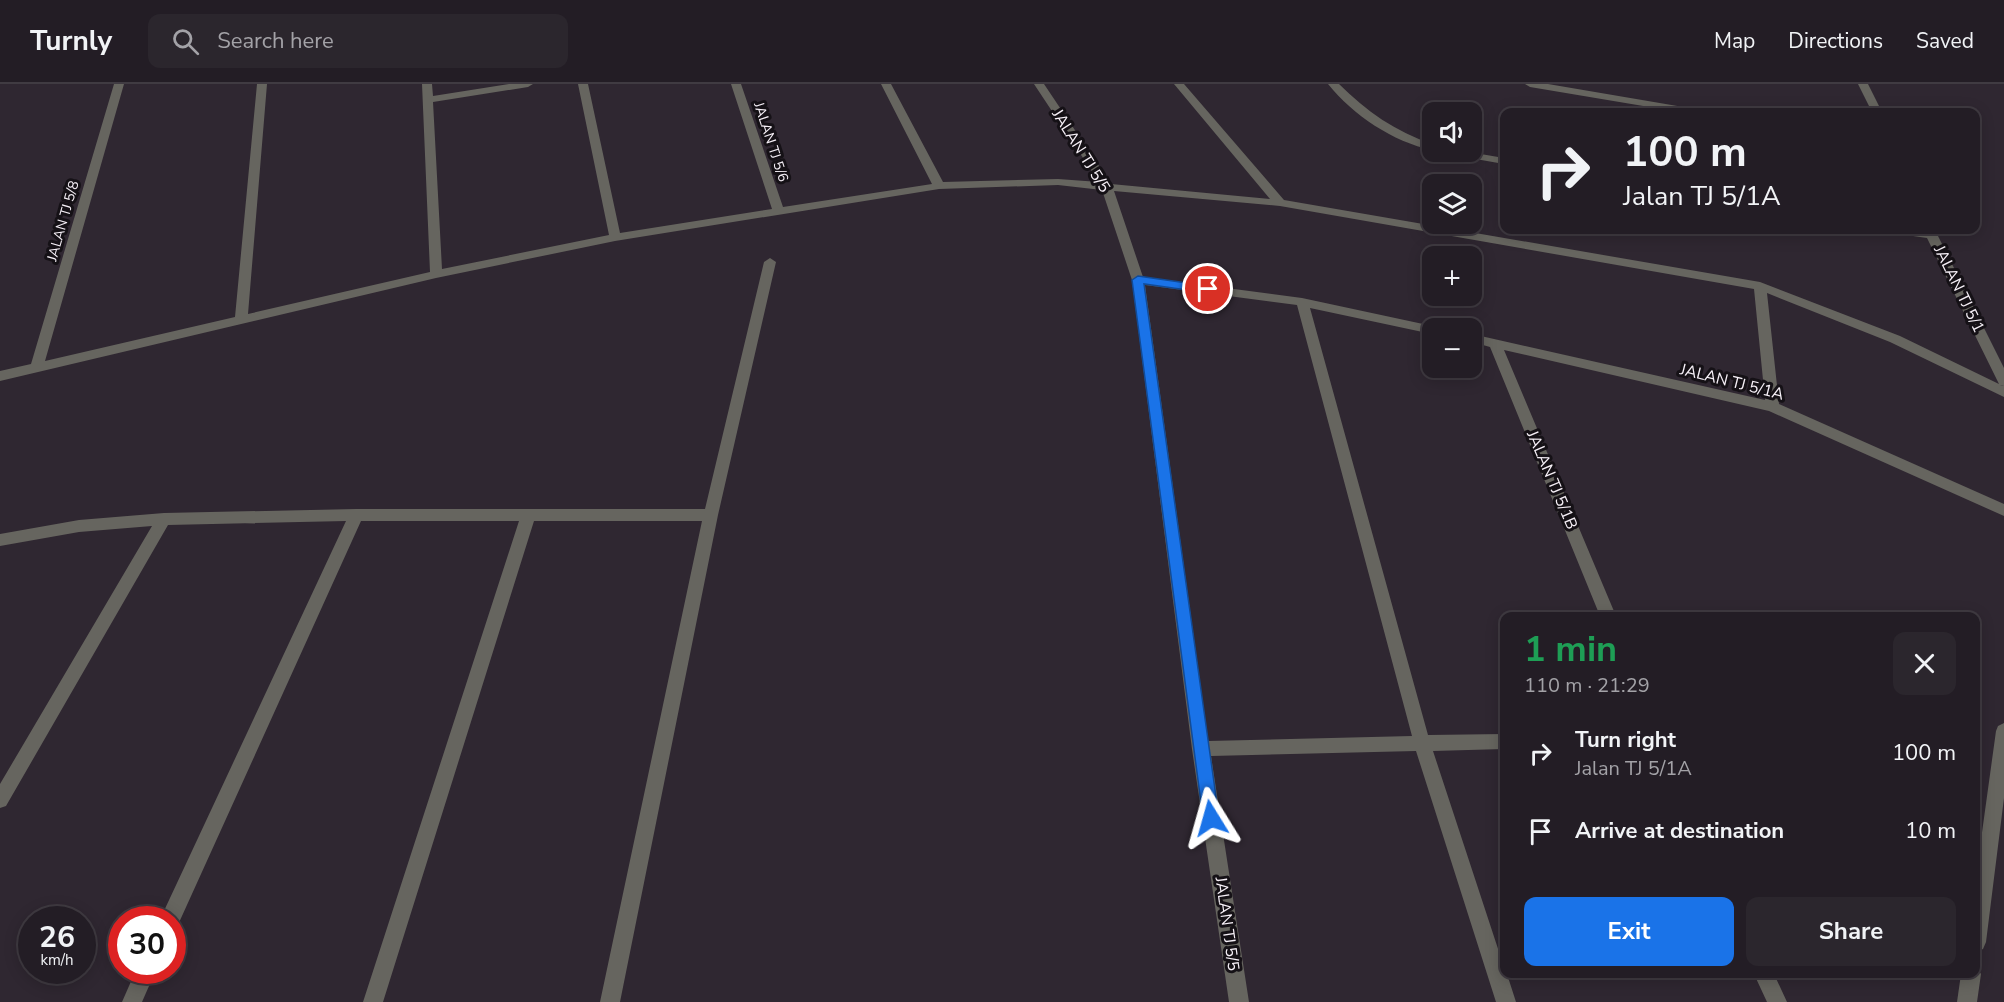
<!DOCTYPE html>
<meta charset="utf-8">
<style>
:root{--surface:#231d25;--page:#2b262d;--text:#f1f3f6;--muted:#a3a2a7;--line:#403b42;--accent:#1a73e8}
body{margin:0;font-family:"Nunito Sans",sans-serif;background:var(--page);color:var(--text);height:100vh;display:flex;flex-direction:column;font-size:22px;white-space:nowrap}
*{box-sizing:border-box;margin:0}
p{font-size:20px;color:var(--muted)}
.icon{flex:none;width:33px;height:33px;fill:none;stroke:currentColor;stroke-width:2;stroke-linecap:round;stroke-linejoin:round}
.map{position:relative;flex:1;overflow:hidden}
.sheet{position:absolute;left:1500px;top:528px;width:480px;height:366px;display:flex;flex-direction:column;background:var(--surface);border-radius:12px;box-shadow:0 3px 15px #0003,0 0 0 2px var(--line)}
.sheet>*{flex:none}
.guide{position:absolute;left:1500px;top:24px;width:480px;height:126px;border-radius:12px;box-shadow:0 3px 15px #0003,0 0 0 2px var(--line);background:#231d25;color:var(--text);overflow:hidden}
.fabs{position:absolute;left:1422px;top:18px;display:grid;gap:12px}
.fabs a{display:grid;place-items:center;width:60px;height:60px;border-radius:12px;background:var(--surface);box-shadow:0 3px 15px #0003,0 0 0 2px var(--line);font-size:30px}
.speed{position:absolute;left:18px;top:822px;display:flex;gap:12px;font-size:30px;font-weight:700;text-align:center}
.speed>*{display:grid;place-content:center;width:78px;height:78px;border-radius:50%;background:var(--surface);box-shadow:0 3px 15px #0003,0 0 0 2px var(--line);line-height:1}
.speed small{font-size:15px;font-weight:400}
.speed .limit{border:9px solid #d22;background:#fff;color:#111}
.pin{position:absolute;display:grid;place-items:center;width:51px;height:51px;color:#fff;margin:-26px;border:3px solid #fff;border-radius:50%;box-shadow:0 2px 6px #0007}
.me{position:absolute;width:66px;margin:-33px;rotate:352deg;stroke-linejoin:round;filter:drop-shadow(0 0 4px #0008)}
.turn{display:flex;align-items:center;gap:21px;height:126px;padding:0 24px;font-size:27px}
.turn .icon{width:78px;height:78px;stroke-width:2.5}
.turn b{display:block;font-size:42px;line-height:51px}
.round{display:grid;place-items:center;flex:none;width:63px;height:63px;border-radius:12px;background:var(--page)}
.head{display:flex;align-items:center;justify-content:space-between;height:102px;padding:0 24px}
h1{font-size:36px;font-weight:700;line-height:45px;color:#1e9e55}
.cta{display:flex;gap:12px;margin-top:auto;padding:12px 24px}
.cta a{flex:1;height:69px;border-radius:12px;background:var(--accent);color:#fff;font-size:24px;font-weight:700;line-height:69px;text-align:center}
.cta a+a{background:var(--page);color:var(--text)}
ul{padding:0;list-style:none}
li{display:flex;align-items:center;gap:18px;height:78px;padding:0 24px}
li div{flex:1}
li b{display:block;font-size:22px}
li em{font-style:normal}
header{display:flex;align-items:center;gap:36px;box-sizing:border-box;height:84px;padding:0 30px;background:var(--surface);border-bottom:2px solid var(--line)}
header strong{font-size:28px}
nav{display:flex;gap:33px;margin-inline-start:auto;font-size:21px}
.search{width:420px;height:54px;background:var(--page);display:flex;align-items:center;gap:15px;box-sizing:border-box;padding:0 21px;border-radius:12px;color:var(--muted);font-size:22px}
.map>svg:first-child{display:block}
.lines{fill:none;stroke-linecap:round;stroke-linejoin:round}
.minor{fill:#66655f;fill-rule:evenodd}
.route{fill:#1a73e8;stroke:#114b97;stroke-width:1.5}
.labels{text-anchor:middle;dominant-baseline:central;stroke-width:6;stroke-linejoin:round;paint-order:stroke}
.far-street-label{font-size:14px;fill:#f7f1f8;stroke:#151116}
.street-label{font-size:16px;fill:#f7f1f8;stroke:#151116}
</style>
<header>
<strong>Turnly</strong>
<div class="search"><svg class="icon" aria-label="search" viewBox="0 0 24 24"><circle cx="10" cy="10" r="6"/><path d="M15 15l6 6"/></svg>Search here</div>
<nav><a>Map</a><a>Directions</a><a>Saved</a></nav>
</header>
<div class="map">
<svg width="2004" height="918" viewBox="0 0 2004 918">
<rect width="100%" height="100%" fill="#2f2731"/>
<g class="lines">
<path class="minor" d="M114,0h10l-79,277 190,-44 22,-233h10l-19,230 182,-42 -8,-188h10l1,12 76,-12h24l-5,3 -95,15 9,167 167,-34 -31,-151h10l32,149 152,-24 -41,-125h10l42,123 149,-23 -51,-100h10l52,98 115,-3 41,3 -65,-98h10l67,100 159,15 -96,-115h10l100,116 476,82 140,54 99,48 -72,-146 -28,-4 -6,-4h42l69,138v18l-4,-1 4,1v11l-114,-55 -123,-49 12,111 225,100v12l-235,-105 -265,-61 112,266h-16l-110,-269 -18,-5v-8l293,66 -11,-111 -474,-83 -166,-15 29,86 159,21 135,29 -5,1v6l-122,-26 118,427 76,-1v15l-71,2 71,216v7h3l9,28h-20l-80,-251 -205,5 38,246h-20l-37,-253 -60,-469 -30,-90 -44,-5 -119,4 -324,52 -179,37 -436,103v-10l31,-7zM1145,201l152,20 115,431 -204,5z
M1328,0h11c27,27 57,48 93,60v6c-39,-8 -79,-35 -104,-66z
M1525,0h23l147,25 5,3h-21l-149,-25z
M1858,0h10l14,28h-10z
M1448,68h21l35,6v6l-51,-9z
M770,174l6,4 -58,253 -98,487h-20l102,-481h-168l-151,481h-20l156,-481h-158l-184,406 -5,1v-8h-11l2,-7 183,-392 -178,4 -162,281 -6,2v-24l152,-258 -73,6 -79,14v-12l79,-14 85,-7 192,-4h349l59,-247z
M2004,639v75l-18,144 -3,7 -7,3v-76l20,-145 2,-5z
M1976,882l5,8 -4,28h-20l4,-28h15z
M136,886h20l-14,32h-20z
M1754,890h20l13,28h-20z"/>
</g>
<path class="route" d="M1138,192l70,10 6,3 -6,4 -64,-9 75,534 -2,5 -6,3 -6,-3 -2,-5 -71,-538z"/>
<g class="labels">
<g class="far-street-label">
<text transform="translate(771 58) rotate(72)">JALAN TJ 5/6</text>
<text transform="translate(63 137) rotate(-74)">JALAN TJ 5/8</text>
</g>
<g class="street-label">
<text transform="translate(1081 67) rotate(58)">JALAN TJ 5/5</text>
<text transform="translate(1959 205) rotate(64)">JALAN TJ 5/1</text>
<text transform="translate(1732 298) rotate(14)">JALAN TJ 5/1A</text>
<text transform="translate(1552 396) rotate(67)">JALAN TJ 5/1B</text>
<text transform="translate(1227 840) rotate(82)">JALAN TJ 5/5</text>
</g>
</g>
</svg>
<div class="fabs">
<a><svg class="icon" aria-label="sound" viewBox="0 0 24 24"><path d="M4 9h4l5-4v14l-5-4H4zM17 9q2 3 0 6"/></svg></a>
<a><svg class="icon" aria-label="layers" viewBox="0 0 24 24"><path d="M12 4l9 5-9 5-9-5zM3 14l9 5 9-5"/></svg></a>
<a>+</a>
<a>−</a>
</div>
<div class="speed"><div>26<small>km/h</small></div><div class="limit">30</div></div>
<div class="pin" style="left:1208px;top:205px;background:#d93025"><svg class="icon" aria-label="arrive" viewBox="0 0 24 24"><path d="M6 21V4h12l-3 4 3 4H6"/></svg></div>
<svg class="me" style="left:1211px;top:734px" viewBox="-20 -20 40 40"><path d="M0-17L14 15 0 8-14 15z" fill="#1a73e8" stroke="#fff" stroke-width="4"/></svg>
<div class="guide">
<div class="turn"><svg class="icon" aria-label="right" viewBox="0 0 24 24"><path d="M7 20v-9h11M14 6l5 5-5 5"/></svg><div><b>100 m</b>Jalan TJ 5/1A</div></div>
</div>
<section class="sheet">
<div class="head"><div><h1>1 min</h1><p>110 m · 21:29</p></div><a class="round"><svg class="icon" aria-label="close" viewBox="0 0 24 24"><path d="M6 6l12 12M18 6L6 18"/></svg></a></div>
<ul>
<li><svg class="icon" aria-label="right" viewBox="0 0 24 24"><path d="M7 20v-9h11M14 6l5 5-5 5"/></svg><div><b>Turn right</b><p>Jalan TJ 5/1A</p></div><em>100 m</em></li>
<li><svg class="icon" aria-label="arrive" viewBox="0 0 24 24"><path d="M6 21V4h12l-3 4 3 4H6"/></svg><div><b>Arrive at destination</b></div><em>10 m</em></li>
</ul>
<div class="cta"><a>Exit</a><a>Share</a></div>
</section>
</div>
